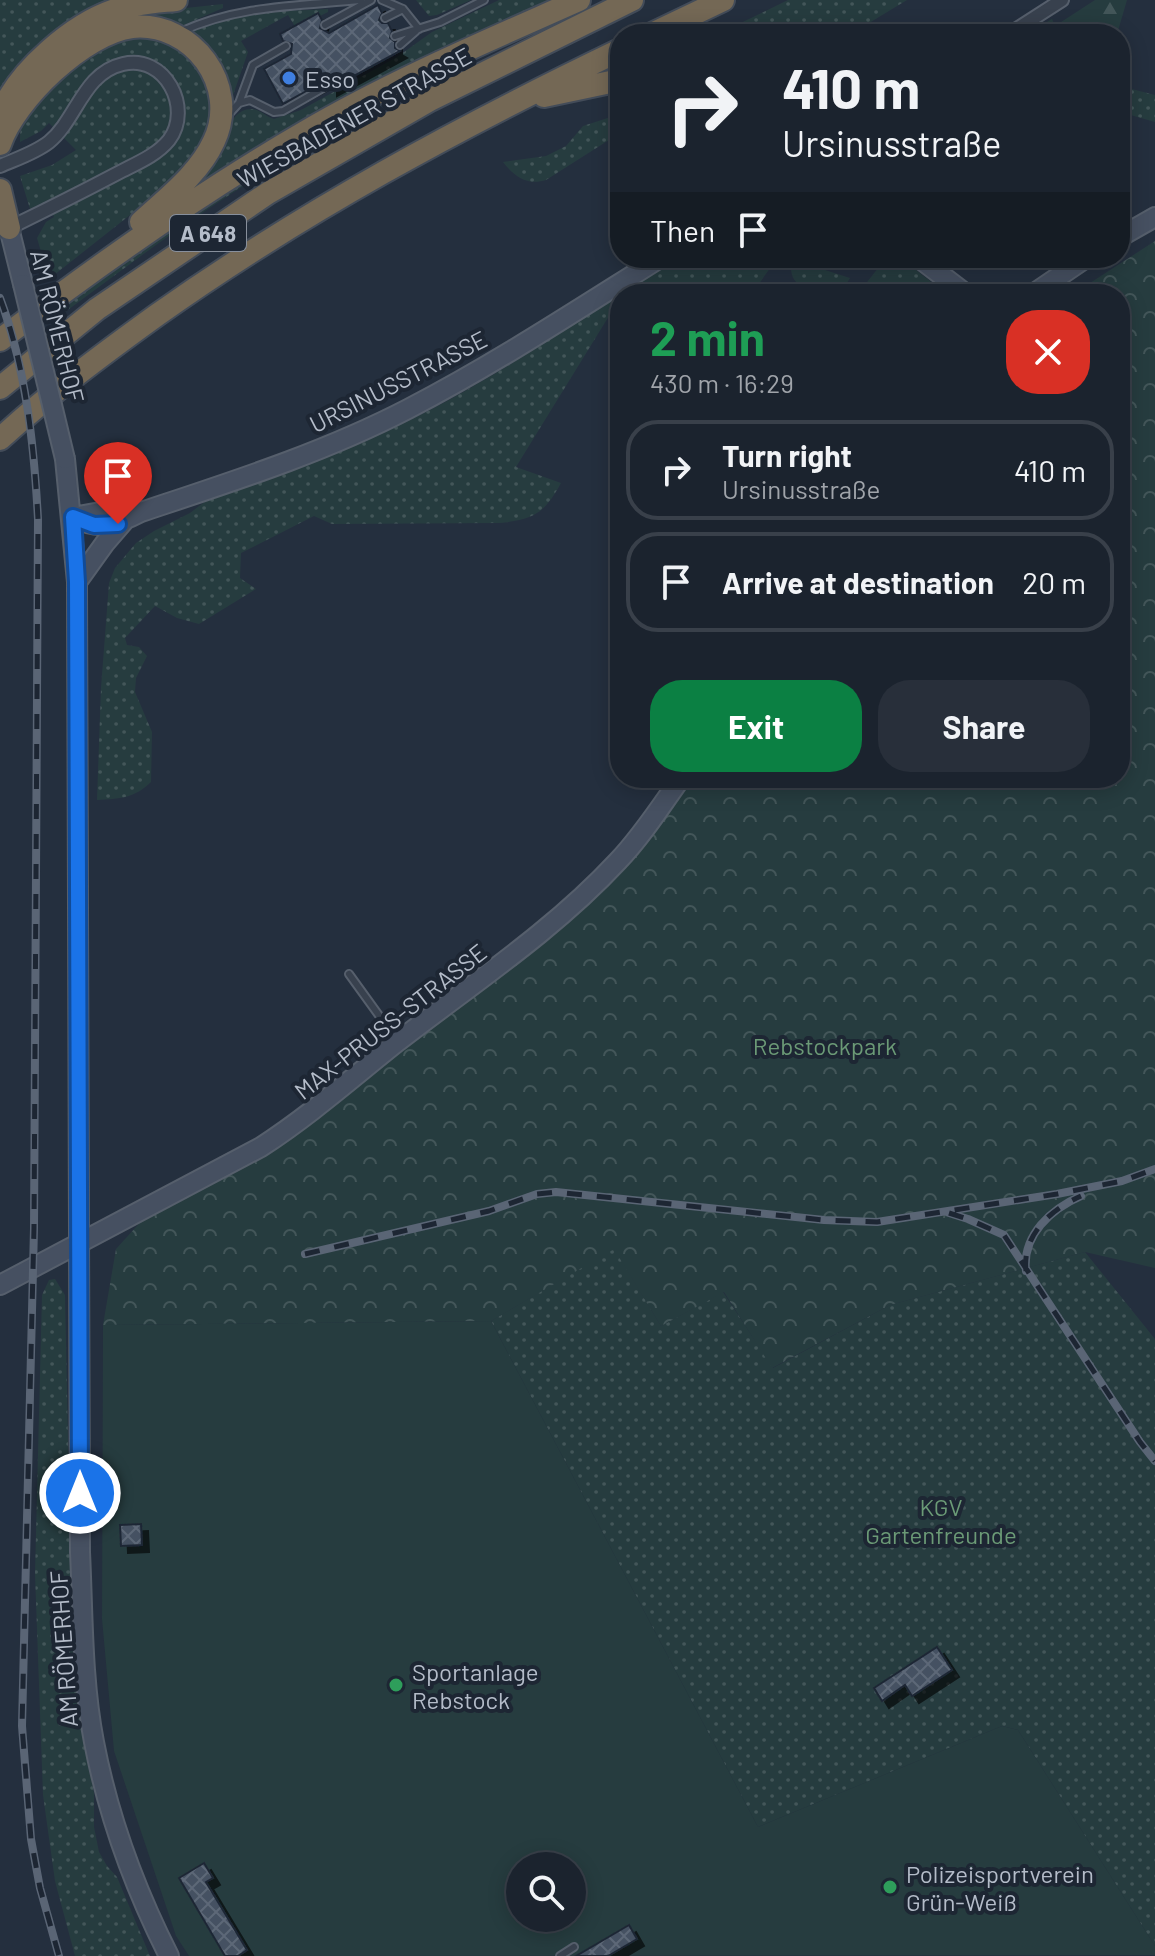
<!DOCTYPE html>
<meta charset="utf-8">
<style>
:root{--surface:#1b232e;--page:#282f3a;--text:#f1f3f6;--muted:#a0a4aa;--line:#39404a;--accent:#0b8043}
body{margin:0;font-family:Barlow,sans-serif;background:var(--page);color:var(--text);height:100vh;display:flex;flex-direction:column;font-size:30px;white-space:nowrap}
*{box-sizing:border-box;margin:0}
p{font-size:26px;color:var(--muted)}
.icon{flex:none;width:44px;height:44px;fill:none;stroke:currentColor;stroke-width:2;stroke-linecap:round;stroke-linejoin:round}
.map{position:relative;flex:1;overflow:hidden}
.panel{position:absolute;left:610px;top:284px;width:520px;height:504px;display:flex;flex-direction:column;background:var(--surface);border-radius:32px;box-shadow:0 4px 20px #0003,0 0 0 2px var(--line)}
.panel>*{flex:none}
.top-card{position:absolute;left:610px;top:24px;width:520px;height:244px;border-radius:32px;box-shadow:0 4px 20px #0003,0 0 0 2px var(--line);background:#1b232e;color:var(--text);overflow:hidden}
.fabs{position:absolute;left:506px;top:1852px;display:grid;gap:16px}
.fabs a{display:grid;place-items:center;width:80px;height:80px;border-radius:50%;background:var(--surface);box-shadow:0 4px 20px #0003,0 0 0 2px var(--line);font-size:40px}
.pin{position:absolute;display:grid;place-items:center;width:68px;height:68px;color:#fff;margin:-82px -34px;border-radius:50% 50% 50% 0;rotate:-45deg;box-shadow:0 0 8px #0007}
.pin .icon{rotate:45deg}
.me{position:absolute;width:88px;margin:-44px;rotate:0deg;stroke-linejoin:round;filter:drop-shadow(0 0 6px #0008)}
.turn{display:flex;align-items:center;gap:28px;height:168px;padding:0 40px;font-size:36px}
.turn .icon{width:104px;height:104px;stroke-width:2.5}
.turn b{display:block;font-size:56px;line-height:68px}
.then{display:flex;align-items:center;height:76px;padding:0 40px;background:#0003;gap:16px;font-size:30px}
.round{display:grid;place-items:center;flex:none;width:84px;height:84px;border-radius:32px;background:var(--page)}
.headline{display:flex;align-items:center;justify-content:space-between;height:136px;padding:0 40px}
h1{font-size:48px;font-weight:700;line-height:60px;color:#1e9e55}
.action{display:flex;gap:16px;margin-top:auto;padding:16px 40px}
.action a{flex:1;height:92px;border-radius:32px;background:var(--accent);color:#fff;font-size:32px;font-weight:700;line-height:92px;text-align:center}
.action a+a{background:var(--page);color:var(--text)}
ul{padding:0;list-style:none}
li{display:flex;align-items:center;gap:24px;height:100px;margin:0 16px 12px;padding:0 24px;border:4px solid var(--line);border-radius:32px}
li div{flex:1}
li b{display:block;font-size:30px}
li em{font-style:normal}
.map>svg:first-child{display:block}
.grass{fill:url(#grass-dots)}
.forest{fill:url(#forest-firs)}
.park{fill:url(#park-crowns)}
.pitch{fill:#263c3f;fill-rule:evenodd}
.building{fill:url(#building-cross-hatch);stroke:#1f2835;stroke-width:2;filter:url(#shadow)}
.lines{fill:none;stroke-linecap:round;stroke-linejoin:round}
.lane-casing{stroke:#565f6c;stroke-width:10}
.street-casing{stroke:#565f6c;stroke-width:16}
.secondary-casing{stroke:#565f6c;stroke-width:22}
.highway-casing{stroke:#434c59;stroke-width:26}
.lane{stroke:#38414e;stroke-width:6}
.street{stroke:#38414e;stroke-width:12}
.secondary{stroke:#465061;stroke-width:18}
.highway{stroke:#746855;stroke-width:22}
.rail-casing{stroke:#5a6575;stroke-width:8}
.rail{stroke:#1d2633;stroke-width:5;stroke-dasharray:15;stroke-linecap:butt}
.secondary-bridge-casing{stroke:#565f6c;stroke-width:22;stroke-linecap:butt}
.secondary-bridge{stroke:#465061;stroke-width:18}
.route-casing{stroke:#114b97;stroke-width:20}
.route{stroke:#1a73e8;stroke-width:14}
.shop-dot{fill:#3f7fe0;stroke:#1d2633;stroke-width:3}
.leisure-dot{fill:#2e9e5b;stroke:#1d2633;stroke-width:3}
.labels{text-anchor:middle;dominant-baseline:central;stroke-width:8;stroke-linejoin:round;paint-order:stroke}
.shield{fill:#1d2633;stroke:#878f9c;stroke-width:2}
.shield-label{font-size:22px;font-weight:bold;fill:#b4bcc9}
.poi-label{font-size:24px;fill:#b4bcc9;stroke:#1d2633;text-anchor:start}
.street-label{font-size:24px;fill:#b4bcc9;stroke:#1d2633}
.park-label{font-size:24px;fill:#6b9a76;stroke:#1d2633}
</style>
<div class="map">
<svg width="1155" height="1956" viewBox="0 0 1155 1956">
<defs>
<pattern id="grass-dots" width="8" height="8" patternUnits="userSpaceOnUse" patternTransform="scale(2)"><rect width="8" height="8" fill="#263c3f"/><path d="M2 2h.1M6 6h.1" fill="none" stroke="#435659" stroke-width="1.8" stroke-linecap="round"/></pattern>
<pattern id="forest-firs" width="22" height="20" patternUnits="userSpaceOnUse" patternTransform="scale(2)"><rect width="22" height="20" fill="#263c3f"/><path d="M5 1l3.5 6h-7zM16 11l3.5 6h-7z" fill="#435659"/></pattern>
<pattern id="park-crowns" width="20" height="18" patternUnits="userSpaceOnUse" patternTransform="scale(2)"><rect width="20" height="18" fill="#263c3f"/><path d="M2 6a3 3 0 1 1 6 0M12 15a3 3 0 1 1 6 0" fill="none" stroke="#435659"/></pattern>
<pattern id="building-cross-hatch" width="8" height="8" patternUnits="userSpaceOnUse" patternTransform="scale(2)"><rect width="8" height="8" fill="#455162"/><path d="M0 0l8 8M0 8l8-8" fill="none" stroke="#5d6877"/></pattern>
<filter id="shadow"><feDropShadow dx="7" dy="7" stdDeviation="0" flood-color="#0009"/></filter>
</defs>
<rect width="100%" height="100%" fill="#242f3e"/>
<path class="grass" d="M0,0h119c-44,26 -90,48 -119,91z
M416,0h55l-34,15 -8,1z
M499,0h52c-132,59 -249,116 -369,196 13,-12 24,-24 35,-38 10,-14 9,-48 34,-49 9,0 15,8 23,10l27,-9 96,-53 35,-25z
M788,0h119l-56,34h-133z
M223,4v4l-39,17 -66,-2 12,-9z
M328,9v3l-32,16 -8,-13 -47,26 7,11 -18,52 -40,-70c39,-26 93,-22 138,-25z
M124,37h35l40,25 15,40 -10,43 -41,44 -114,90 -12,-41 9,-16 8,-5 -7,-15 -17,7 -10,-33 32,-11 24,-15 -27,-27 -8,8 -21,11c0,-6 0,-13 2,-19 8,-31 75,-72 102,-86z
M436,76c-79,42 -157,85 -231,135 -51,34 -99,71 -148,107l-1,-6 119,-88 154,-95z
M1120,86l35,9v27l-35,-10z
M620,114v19l-74,47c-19,6 -32,-4 -43,-18l43,-6 20,-10 17,-20z
M678,258h99l-25,36h-130z
M886,258h15l34,27 -6,9h-66l1,-8z
M803,263l47,15 -10,16c-18,0 -48,-2 -49,-25z
M620,295v19l-11,2 -93,151 45,16c-17,31 -27,36 -61,40l-168,1 -18,-8 -73,37 -1,25 16,11 -57,35 -22,-6 -22,-12 -30,32 2,7 12,2 8,9 -11,22 -1,14 17,40 -1,50c-16,16 -32,17 -54,18l4,-112 8,-105 6,-15 21,-25 18,-12 36,-18 17,-13c72,-27 146,-51 215,-86 68,-34 133,-78 198,-119z
M614,1248l47,78 62,-34 50,76 117,-63 195,-53 70,87v607l-137,-216 -16,-4 -244,101 -267,-506z
M55,1279l10,16 7,335 12,110 10,53v34l5,25 8,14 10,11 33,79h-75l-20,-75 -12,-86 -8,-221 7,-279 7,-15z"/>
<path class="forest" d="M1095,0h32l-10,34h-90l25,-15 3,7z"/>
<path class="park" d="M1155,241v1027l-70,-16 -195,53 -118,63 -48,-76 -63,34 -47,-77 -123,72 -388,4 13,-76 30,-33 143,-77 78,-67 162,-117 94,-86 69,-91h428v-484h-47z"/>
<path class="pitch" d="M491,1321l267,506 244,-101 16,4 137,216v9l-966,1 -13,-20 -62,-185 -12,-132 1,-294zM520,1866h52v52h-52z"/>
<path class="building" d="M378,5l4,8 -3,7 3,3h6l4,8 -2,7 5,4v6l5,3 -70,38v-6l-7,-1 -40,22 -19,-35 27,-15 1,-10 -9,-3 -3,-7 38,-21 4,7 -2,8 9,5z
M141,1524l1,21 -21,1 -1,-21z
M937,1647l15,23 -40,26 -7,-11 -23,16 -8,-13z
M204,1863l9,15 -7,4 41,68 -9,6h-13l-46,-78z
M629,1925l8,14 -29,17h-32z"/>
<g class="lines">
<defs>
<path id="lane" d="M382,0l21,9 16,20
M385,18l18,-9
M325,25l46,-25
M180,32c59,-27 118,-26 181,-32
M395,36l45,-14 44,-22
M400,45l16,-14
M239,103l14,-38 33,-19
M228,115l11,-12 11,-3 24,12 9,-1 42,-24
M349,974l47,65
M560,1956l14,-9"/>
<path id="street" d="M1009,34l53,-34
M0,166c16,-7 35,-13 49,-24 28,-23 34,-69 74,-78 42,-10 70,44 46,76 -13,16 -34,24 -51,33 -36,19 -72,37 -109,55"/>
<path id="secondary" d="M9,228l14,56
M1120,237l35,-20
M919,258l47,36
M1033,294l53,-36
M65,459l12,123 3,970c3,62 2,128 14,190 14,73 41,147 75,214
M73,517c26,14 43,8 68,-5 90,-30 182,-59 267,-103 87,-45 169,-99 252,-151
M73,517l38,-7 27,1
M77,582l28,-39 19,-22
M0,1285l261,-138c48,-31 91,-69 135,-104 76,-59 157,-112 222,-182 24,-25 43,-55 63,-83"/>
<path id="highway" d="M652,34l71,-34
M544,96l76,-16
M2,112c16,-41 71,-88 113,-102 19,-7 41,-8 61,-10
M0,144c15,-44 84,-111 132,-117 61,-6 108,59 82,114 -15,33 -47,57 -73,81
M0,190l9,38
M0,340c98,-75 198,-146 305,-208 87,-51 182,-91 274,-132
M0,388l97,-79 171,-116 162,-93 202,-100
M0,439c49,-45 103,-85 157,-124 147,-104 301,-187 463,-265"/>
</defs>
<use href="#lane" class="lane-casing"/>
<use href="#street" class="street-casing"/>
<use href="#secondary" class="secondary-casing"/>
<use href="#highway" class="highway-casing"/>
<use href="#lane" class="lane"/>
<use href="#street" class="street"/>
<use href="#secondary" class="secondary"/>
<use href="#highway" class="highway"/>
<defs>
<path id="rail" d="M0,298c26,70 34,147 38,221l-4,709 -12,498 9,113 9,49 19,68
M949,1213l19,6 36,16 136,207 15,19
M305,1254l184,-43 48,-17 19,-2 268,28 53,2 180,-28 65,-13 33,-12
M1026,1271c-4,-36 25,-62 55,-75"/>
</defs>
<use href="#rail" class="rail-casing"/>
<use href="#rail" class="rail"/>
<defs>
<path id="secondary-bridge" d="M23,284l42,175"/>
</defs>
<use href="#secondary-bridge" class="secondary-bridge-casing"/>
<use href="#secondary-bridge" class="secondary-bridge"/>
</g>
<g class="lines">
<defs>
<path id="route" d="M80,1493l-3,-911 -4,-65 21,8 24,-1"/>
</defs>
<use href="#route" class="route-casing"/>
<use href="#route" class="route"/>
</g>
<circle class="shop-dot" cx="289" cy="78" r="8"/>
<g class="leisure-dot">
<circle cx="396" cy="1685" r="8"/>
<circle cx="890" cy="1887" r="8"/>
</g>
<g class="labels">
<rect class="shield" x="170" y="215" width="76" height="36" rx="6"/>
<g class="shield-label">
<text x="208" y="233">A 648</text>
</g>
<g class="poi-label">
<text x="305" y="78">Esso</text>
<text x="412" y="1671">Sportanlage<tspan x="412" dy="28">Rebstock</tspan></text>
<text x="906" y="1873">Polizeisportverein<tspan x="906" dy="28">Grün-Weiß</tspan></text>
</g>
<g class="street-label">
<text transform="translate(354 117) rotate(-29)">WIESBADENER STRASSE</text>
<text transform="translate(58 326) rotate(76)">AM RÖMERHOF</text>
<text transform="translate(398 381) rotate(-27)">URSINUSSTRASSE</text>
<text transform="translate(390 1021) rotate(-38)">MAX-PRUSS-STRASSE</text>
<text transform="translate(63 1649) rotate(-94)">AM RÖMERHOF</text>
</g>
<g class="park-label">
<text x="825" y="1045">Rebstockpark</text>
<text x="941" y="1506">KGV<tspan x="941" dy="28">Gartenfreunde</tspan></text>
</g>
</g>
</svg>
<div class="fabs">
<a><svg class="icon" aria-label="search" viewBox="0 0 24 24"><circle cx="10" cy="10" r="6"/><path d="M15 15l6 6"/></svg></a>
</div>
<div class="pin" style="left:118px;top:524px;background:#d93025"><svg class="icon" aria-label="arrive" viewBox="0 0 24 24"><path d="M6 21V4h12l-3 4 3 4H6"/></svg></div>
<svg class="me" style="left:80px;top:1493px" viewBox="-20 -20 40 40"><circle r="17" fill="#1a73e8" stroke="#fff" stroke-width="3"/><path d="M0-11L8 9 0 5-8 9z" fill="#fff"/></svg>
<div class="top-card">
<div class="turn"><svg class="icon" aria-label="right" viewBox="0 0 24 24"><path d="M7 20v-9h11M14 6l5 5-5 5"/></svg><div><b>410 m</b>Ursinusstraße</div></div>
<div class="then">Then<svg class="icon" aria-label="arrive" viewBox="0 0 24 24"><path d="M6 21V4h12l-3 4 3 4H6"/></svg></div>
</div>
<section class="panel">
<div class="headline"><div><h1>2 min</h1><p>430 m · 16:29</p></div><a class="round" style="background:#d93025;color:#fff"><svg class="icon" aria-label="close" viewBox="0 0 24 24"><path d="M6 6l12 12M18 6L6 18"/></svg></a></div>
<ul>
<li><svg class="icon" aria-label="right" viewBox="0 0 24 24"><path d="M7 20v-9h11M14 6l5 5-5 5"/></svg><div><b>Turn right</b><p>Ursinusstraße</p></div><em>410 m</em></li>
<li><svg class="icon" aria-label="arrive" viewBox="0 0 24 24"><path d="M6 21V4h12l-3 4 3 4H6"/></svg><div><b>Arrive at destination</b></div><em>20 m</em></li>
</ul>
<div class="action"><a>Exit</a><a>Share</a></div>
</section>
</div>
